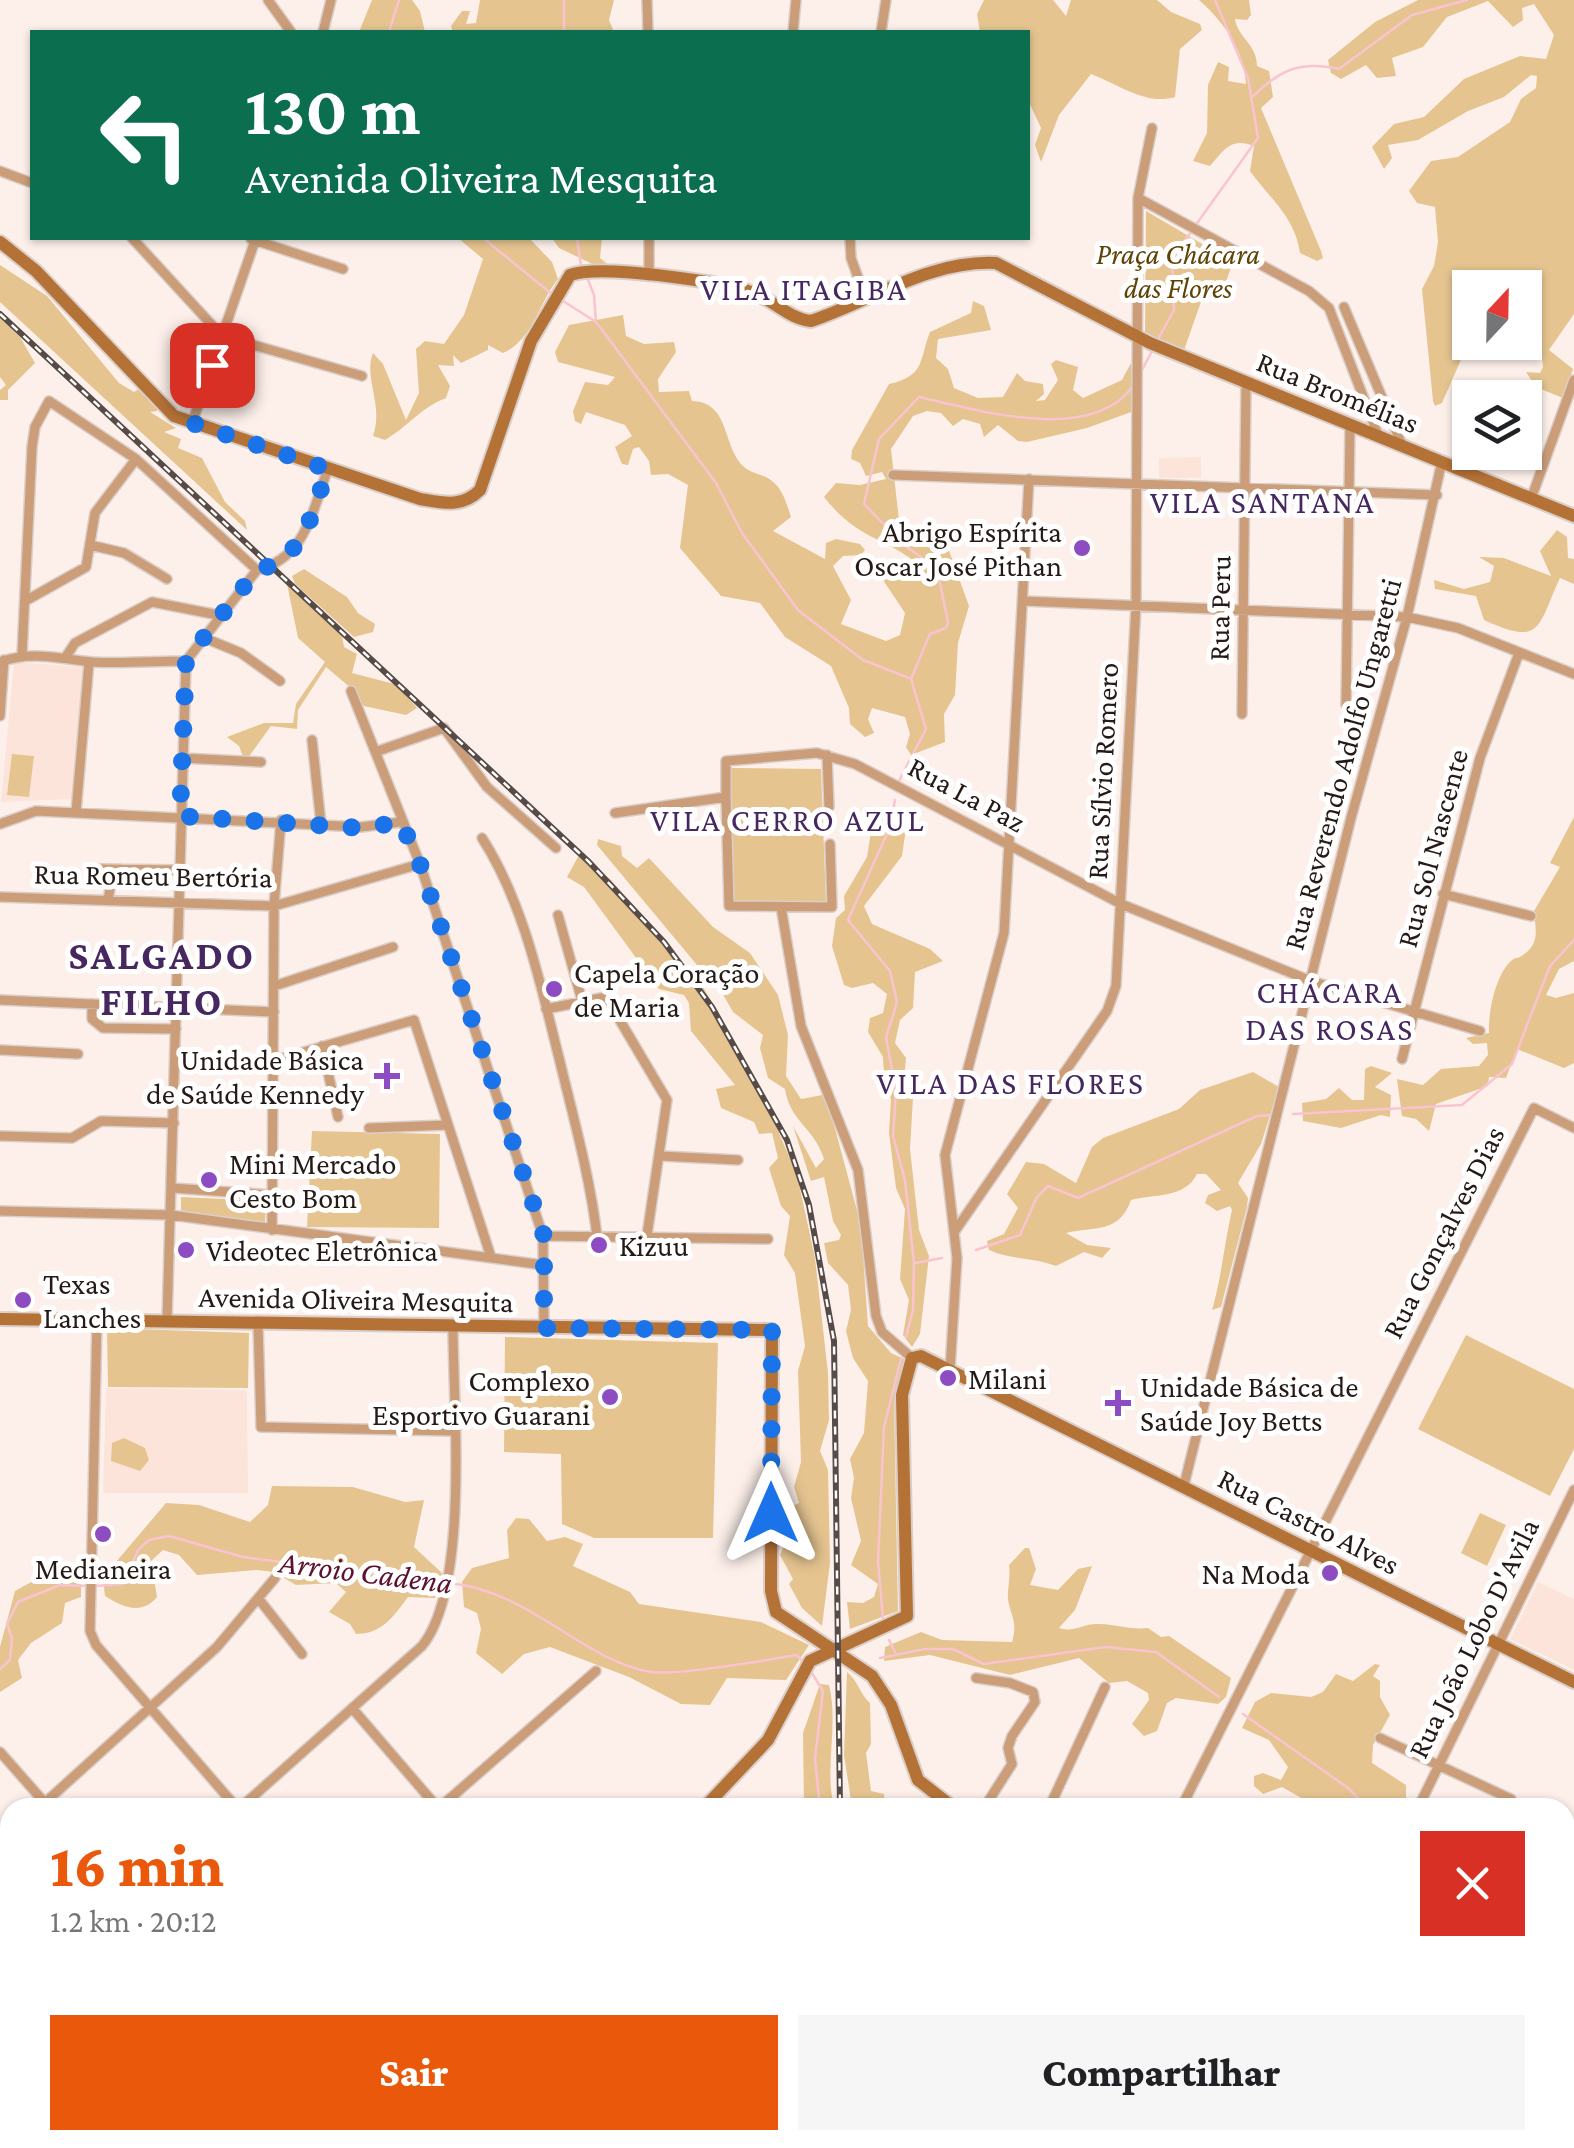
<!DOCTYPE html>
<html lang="pt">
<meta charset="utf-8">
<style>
:root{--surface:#fff;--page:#f6f6f6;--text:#202124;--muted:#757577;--accent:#ea580c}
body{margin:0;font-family:"Crimson Pro",serif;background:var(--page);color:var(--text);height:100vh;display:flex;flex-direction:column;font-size:38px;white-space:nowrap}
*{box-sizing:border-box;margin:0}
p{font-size:32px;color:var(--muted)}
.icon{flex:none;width:55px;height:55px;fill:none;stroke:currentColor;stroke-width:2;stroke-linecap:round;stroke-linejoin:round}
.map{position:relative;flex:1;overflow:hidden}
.sheet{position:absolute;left:0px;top:1798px;width:1575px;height:352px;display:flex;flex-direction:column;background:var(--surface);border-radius:30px 30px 0 0;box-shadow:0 2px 8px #0004}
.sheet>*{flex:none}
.guide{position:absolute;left:30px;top:30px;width:1000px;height:210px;border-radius:0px;box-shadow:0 2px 8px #0004;background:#0b6e4f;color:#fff;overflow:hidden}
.needle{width:65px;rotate:22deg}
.fabs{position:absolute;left:1452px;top:270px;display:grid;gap:20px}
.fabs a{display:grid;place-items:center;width:90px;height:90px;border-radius:0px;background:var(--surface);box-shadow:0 2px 8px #0004;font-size:50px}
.pin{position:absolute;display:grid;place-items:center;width:85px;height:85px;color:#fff;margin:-42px;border-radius:20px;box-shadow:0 5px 15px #0006}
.me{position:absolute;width:110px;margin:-55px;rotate:0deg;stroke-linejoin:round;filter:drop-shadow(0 0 8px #0008)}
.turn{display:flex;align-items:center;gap:35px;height:210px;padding:0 50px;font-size:45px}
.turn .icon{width:130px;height:130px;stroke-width:2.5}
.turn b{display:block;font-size:70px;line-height:85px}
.round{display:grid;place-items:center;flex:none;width:105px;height:105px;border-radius:0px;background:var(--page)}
.summary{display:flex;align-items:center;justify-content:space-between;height:170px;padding:0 50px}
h1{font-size:60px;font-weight:800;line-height:75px;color:var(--accent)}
.action{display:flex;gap:20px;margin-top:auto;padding:20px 50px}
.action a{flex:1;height:115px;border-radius:0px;background:var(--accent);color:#fff;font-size:40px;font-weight:800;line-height:115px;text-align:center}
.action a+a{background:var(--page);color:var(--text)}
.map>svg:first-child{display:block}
.built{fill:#fce4db}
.green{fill:#e5c490}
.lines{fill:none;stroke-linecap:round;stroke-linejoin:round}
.stream{stroke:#f9c4d0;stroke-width:2.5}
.street-casing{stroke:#dacec9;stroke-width:12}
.secondary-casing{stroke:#dacec9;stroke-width:16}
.street{stroke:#cb9e79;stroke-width:9}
.secondary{stroke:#b57237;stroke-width:12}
.rail-casing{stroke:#564b47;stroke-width:6}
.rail{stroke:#fff;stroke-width:2.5;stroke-dasharray:8;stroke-linecap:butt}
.route{stroke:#1a73e8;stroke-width:18;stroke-dasharray:0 32.4}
.poi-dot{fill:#8d4cc1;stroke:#fff;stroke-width:4}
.labels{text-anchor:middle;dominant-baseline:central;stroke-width:10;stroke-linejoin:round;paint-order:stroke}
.park-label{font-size:30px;font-style:italic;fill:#5f4205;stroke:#fff}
.street-label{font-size:30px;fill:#251a16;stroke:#fff}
.poi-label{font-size:30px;fill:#251a16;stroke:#fff;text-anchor:start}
.neighbourhood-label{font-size:32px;letter-spacing:2.5px;fill:#462760;stroke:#fff}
.water-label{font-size:32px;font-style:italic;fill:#5d132e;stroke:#fff}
.district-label{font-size:40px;font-weight:bold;letter-spacing:2.5px;fill:#462760;stroke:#fff}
</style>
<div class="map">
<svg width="1574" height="2148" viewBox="0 0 1574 2148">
<rect width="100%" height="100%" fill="#fdf0eb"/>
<path class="built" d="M1201,457v21h-42v-20z
M14,662l69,5 -11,132 -71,3z
M106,1388l141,2 1,103h-145z
M1538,1582l36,17v71l-64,-31z"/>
<path class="green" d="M372,0h40l8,11 5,21h-66z
M480,0h134l-5,20 5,12h-161l-2,-6 11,-15h8l-4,13 10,-1z
M984,0h69l13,16 5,-16h86l14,12 29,12 2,6 -22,19 -5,48c-29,9 -57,-13 -84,-23l-32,41 -18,47 -6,-17 6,-17 -13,-28v-68h-48l-3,-18z
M1199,0h50l2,15 -4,5 -12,-1c3,19 22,25 22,47l12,5 4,26 -12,11 60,143 2,7 -6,3 -17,-8c-5,-36 -30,-54 -50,-82l4,-25c-23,-9 -30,4 -44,20l-17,-5 14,-28 1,-48 10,-23 11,5 -1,14 18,3c-2,-34 -22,-62 -47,-84z
M1418,0h156v314l-25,36 24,19 -10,29 -27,-11 -10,-15 14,1 3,-6 -5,-37 -13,-5v-37h-55v51l-28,64 -7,3 -2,-5 -11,-112 12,-23 4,-24 -3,-35 -18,-4 -8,-12 22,-30 27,-4 52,-35 11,-23 15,-11 1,-12 -6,-1 -27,22 -36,14 -50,29 -30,5 4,13 -8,11 -12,-22 22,-23 30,-7 40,-38 56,-23 26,3 8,-24 -20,-31 -12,4 1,12 -10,7 -25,-26 -41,16 -24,30 -31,11 4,18 -19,2 -11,-13 -25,14 -10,-6 -3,-13 47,-38z
M1146,211l87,51 -10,28 -16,-5 -23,65 -39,-15z
M458,238h71l23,24 6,17c-19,23 -25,61 -55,74l-15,-8v5l-27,13 -8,-8 1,11 -16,-1 12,21 -4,12c-26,10 -37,28 -61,42l-12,-4c11,-32 -10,-58 0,-83l10,11 23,56 13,-27 -3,-44 9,-8 19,3 20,-29 19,-56z
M552,238h50l-2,20 11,9 -6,3 -46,-22z
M0,265l47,31 72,87 15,9 8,-5 3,9 12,10v5l-7,1 26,16 -12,4 17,7 -3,9 24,10 23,44 20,19 2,9 -247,-228z
M973,301l11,5 7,24 -53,9 -2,19 12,11 6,19 24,10 25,-1 14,-24 8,8 18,3 1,10 -8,7 9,-1 13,-20 -7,-16 5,-4 22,7 -5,23 10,8 39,-18 9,-17 3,48 -47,17 -60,14 -9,-1 -20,-16 -14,12 -4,-13 -17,-5 -10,7 -12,-13 -14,-2 -14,5 -22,33 9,80 30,17 18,2 21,58 -11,37 -3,52 -11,19 1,28 -34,13 -5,-8 4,-13 -5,-17 -33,-9 -4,11 6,14 -9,4 -15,-13 -1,-16 -18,-42 -46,-29 -25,-34 -39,-7 -41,-48 8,-63 -20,-11 -17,1 -2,-14 -10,-14 -6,2 -5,16 -6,-1 -7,-17 17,-11 -7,-11 -39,-13 -5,12 -6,-3 -2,-10 12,-29 23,3 7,-8 -57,-15 -3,-10 14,-27 54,-10 3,21 18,8 30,-2 2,10 -18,27 1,13 30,-1 3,10c38,1 30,44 51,65 8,8 21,8 29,15 11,8 15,24 19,36l-18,14 52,28 1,-16 10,-4 24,5 5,6 -4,5 -18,1 -10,10 18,34 -10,24 45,17 14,-6 5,-22 -28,-42 7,-12 34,13 3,-6c-39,-31 -62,-25 -97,-69l12,-14 24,2 26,-6 -4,-7 -16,4 -6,-13 -9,-4 1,-9 37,-66c37,-8 30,-25 41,-52l41,-19z
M0,318l20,19 15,26 -27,27v10h-8v-10l6,-5 -6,-8z
M1557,530l10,7 1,21 6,1v25l-14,-6c-23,49 -17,69 -76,42l-8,-24 -41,-7 -1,-9 30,9 26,-7 4,-16 -15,-9 25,1 47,18 -11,-25z
M304,569l43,28 11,16 17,11 -2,8 -19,5 -59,-53 -3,-8z
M286,579l55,51 3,17 13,7 -5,19 46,12 19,23 -11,7 -47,-10 -7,-16 -26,-22 -28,43 -1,19 -26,-3 -26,36 -6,-16 -12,-9 37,-14h29l3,-19 29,-42 -27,-24z
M12,754l22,2 -5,41 -22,-2z
M730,768l91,1 5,133 -93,-1z
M908,814l-6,42 -38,50 8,18 58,25 13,12 -28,11 -2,36 -13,12 -5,23 11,15 -3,33 10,7 -3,51 9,81 10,26 -9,78 -8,13 -9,-12 6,-35 -9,-21 5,-70 -9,-21 -7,-55 2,-34 -6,-7 -2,-35 -15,-25 2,-14 13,-5 4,-19 -14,-11 -21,5 -8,-3 -12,-39 4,-28 9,-8 -1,-14 23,-39 6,-38z
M1574,817v144l-15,8 -13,26 10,3 18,-5v70l-10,5 -47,-19 -11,29 -17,-1 -1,9 -52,18 -7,27 -13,-12 -14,-3 -5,-37 26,6 18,-16 38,-3 9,-11 -1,-12 -14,1 -7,-6 23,-5c-1,-20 6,-55 20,-70 8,-8 5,-2 14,-8 18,-12 12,-27 11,-44l26,-44 -10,-4z
M598,839l23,7 1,10 15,12 12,-10 64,69 37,26 28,42 10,40 -2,41 15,23 21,-4 5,4 34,126 7,101 23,27 13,6 -10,41 4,211 -48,18 -3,-27 16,1 11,-6 4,-13 -27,-19 10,-24 -10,-43 3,-20 -4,-19 14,-26 4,-52 -15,-23 -7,-27 5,-21 -3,-25 -20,-22 -4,-20 15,-3 2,-5 -8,-14 -9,-44 -13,4 -18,-55 23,42 8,-9c-10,-32 -34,-37 -39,-70l-17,-11 -8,-30 3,-13 -30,-23 -20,-35 -16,-12 -100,-120z
M579,855l32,25 91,105 60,108 35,82 18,83 13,115 1,47 -9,31 8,19 2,93 -8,63 -20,-18 -13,-24 4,-5 -13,-24 4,-9 13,-10 -15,-11 1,-14 16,-8 -5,-16 7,-25 -3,-91 7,-25 -10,-73 -11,-18 6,-39 -9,-10 -12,-38 9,-10 -6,-25 -13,1 -5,-12 -33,-14 -5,-19 19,-4 -44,-54 -2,-28 -5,-8 -25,-6 -75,-102 -17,-10z
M1371,1066l21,7 -17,14 16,8 -1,22 -9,-2 -40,13 -38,-7 -1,-18 24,-4 13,-11 13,12h12l1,-31z
M1253,1072l26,15 -18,57 -23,39 10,15 -1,9 -26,100 -9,3c10,-34 12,-66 20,-100l-2,-4 -13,5 -12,-8 3,-8 13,-5 -15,-16h-9c-12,25 -45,20 -66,26 -12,34 -36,26 -65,33l21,12 24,3 -9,10 -18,-6 -28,14c-24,-9 -45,-6 -67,-16l-2,-9 17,-7 14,-26 -11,-14 19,-32 18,2 32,19 16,-36 11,-9 76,-29 21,-19z
M312,1131l128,3 -1,94 -132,-1z
M181,1197l85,4 -1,21 -84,-11z
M107,1328l142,5 -1,55 -140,-1z
M1466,1335l108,54v60l-24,47 -132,-67z
M505,1337l213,6 -5,195h-119l-32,-14 -1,-70 -57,-2z
M124,1438l21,10 4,12 -9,11 -29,-10 1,-18z
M272,1486l81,1 52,15 19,-2 -10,47 28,26 -7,25 -27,-1c-14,19 -26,37 -52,37l-6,-10 -21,-12 17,-20 -10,-9 -40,2 -22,-13 -17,-2 -60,5 -18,-20 -16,-5 -12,11 6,36c-15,18 -33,11 -52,-1l-3,-27 14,-7 50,-59 33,2 51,17 18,-17z
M1480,1513l26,12 -19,41 -26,-13z
M516,1518l13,1 18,22 18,-4 18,7 -10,22 57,26 9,12 122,18 48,23 -23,35 -59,-2 -17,27 -29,-1 -52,-27 -79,-30 -26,7 -22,20 -26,-21 5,-24 -4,-16 -13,-6 -2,-25 10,-14 37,-10 -2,-28z
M1025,1548h4l7,21 -6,16 28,5 20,-21 14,-3 -17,44 -16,18c16,5 24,-5 40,-4 17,0 30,6 49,4l13,9 8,-1 62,42 -5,19 -8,7 -42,-6 -9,5 -10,28 -13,5 -12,-12 17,-24 -1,-7 -21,-12 -18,2 -30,-25 -69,17 -80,-20 -46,6 1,-14 36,-15 21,8 70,2c6,-19 -1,-26 -4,-42 -1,-11 3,-22 1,-35z
M53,1566l28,6v25l-16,6 -3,20 -31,20 -13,17 4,18 -22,14v-45l15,-56 20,-11 3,-11z
M1375,1664l5,1 -7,11 7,5v16l10,18 -17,30 -1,18 34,22v22h-89l-35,-20 -19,7 -9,-8v-10l9,-3 18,7 7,-13 -19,-27 -27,-12 13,-26 16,-9 40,4 12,-5 13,-18 17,7z
M847,1672c12,10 12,21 23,31l1,41 -5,9 5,38 13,3 1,13h-33l-8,-52z
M820,1684l9,1c10,40 -5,82 5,122h-30l-1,-74z"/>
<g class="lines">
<path class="stream" d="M389,32l10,-32
M564,32v-32
M1252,97c28,-27 48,-37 87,-28l73,-54 55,-15
M1195,226l63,-88 -10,-60 -33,-78
M483,238l70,57
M577,238l4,28
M587,277l7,18 2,27
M560,299l36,23 18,24 102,137 26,50 56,77 65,50 46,18
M1158,339l16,-29 -2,-51 19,-27
M1142,370l10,-19
M899,781l27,-52 -15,-50 19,-45 16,-6 2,-6 -11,-53 -34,-25 -39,-40 15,-65 40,-42c59,13 172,48 214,-11
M895,800l-5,27 -42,93 42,51 7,31 -11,36 10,53 -3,45 12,44 9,83 -1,47 -7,27
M1293,1114l169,-9 50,-41 38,-98 24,-26
M976,1250l44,-15 17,-38 11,-11 30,12 179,-82 16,-1
M916,1263l26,-5
M449,1583c82,8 132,77 202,89 26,4 115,-12 146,-17l8,9
M96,1586l27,-2 15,-34 11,-10 20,-4 74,21 198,25
M883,1618l-5,-56 6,-135 17,-68
M889,1640l6,12
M880,1658l45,-9h28l31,15 122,-17 50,5 63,45
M0,1669l10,-9 2,-22 -5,-14 11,-22 42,-17 28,1
M810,1670l13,21 -8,68 5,49
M1243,1714l105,74 20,20
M1565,2080l9,2
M961,2140v8"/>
<defs>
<path id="street" d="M268,0l23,32
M647,0l1,32
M323,32l8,-32
M793,32l3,-32
M881,32l5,-32
M0,171l32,12
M1138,198l171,93 20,17 49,127
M132,238l90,98 140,40
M850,238l1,20 14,39
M251,239l92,30
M649,276v-38
M1344,307l58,138
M192,423l64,-185
M893,475l544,20
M1531,499l43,-119
M90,545l34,8 43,26
M27,600l59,-33 9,-54 41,-54
M1023,601l384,16 51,11 116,46
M202,637l39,16 39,28
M22,655l10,-208 3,-20 14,-26 87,58 121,111
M67,655l8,-12 77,-41 66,13
M0,662c33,-12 59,-3 92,0 30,2 63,-1 94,-1
M351,691l69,173 123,372 1,92
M1346,705l4,-281
M1242,714l4,-331
M0,716l4,-56
M312,740l9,84
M378,751l66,-23 43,59 69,61
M827,755l2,52
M182,758l79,4
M726,797l3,109 103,1 -2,-63
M76,812l13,-150
M615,813l111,-16v-36l91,-8 38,11 266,140 190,77 169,50
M0,824l36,-13 325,16 40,-5
M482,838c42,65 59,149 78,224 14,58 30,115 37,174
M100,869l79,1
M1443,894l88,22
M0,897l274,9 146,-42
M108,900l4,-23 8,-8
M781,907l20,119 57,144 18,146 6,16 30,26
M558,915l24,86
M274,986l119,-39
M0,1000l274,12
M92,1004v15l11,9 73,1
M546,1009l60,-12 61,103 -20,135
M322,1046l16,71
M0,1050l78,4
M1402,1059l78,-301 39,-105
M273,1061l141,-41 77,237
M174,1098l99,2
M369,1128l79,-3
M0,1136l72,2 29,-17 73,2
M661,1156l77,4
M172,1188l100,7
M0,1211l171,4 372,50
M272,1230l2,-324 7,-86
M955,1231l152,-220 9,-25 20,-381 2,-407 14,-70
M543,1236l225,3
M97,1320l-7,311 6,14 141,163
M167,1321l19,-660 71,-91c49,-12 55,-59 71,-101
M258,1323l3,104 192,4
M950,1370l7,-112 -12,-103 59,-222 25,-454
M1184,1485l167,-667 56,-201 35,-156
M258,1598l44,56
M976,1678l34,5 23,9 2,10 -23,34 -4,12 4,16 -28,44
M352,1708l86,100
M1380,1738l131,61
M0,1752l45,51
M39,1808l178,-161 58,-69
M240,1808l182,-162c48,-59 31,-240 31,-320
M439,1808l157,-137
M1049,1808l56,-121
M1181,1808l353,-700 40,20
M1418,1808l156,-318
M0,1841l10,-8
M1565,1851l9,-15
M0,1864l10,11
M0,2018l10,-9
M0,2139l8,9
M526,2140l7,8
M727,2140l6,8
M49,2148l9,-8
M662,2148l9,-8
M769,2148l8,-8
M875,2148l1,-8"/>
<path id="secondary" d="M0,242l36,29 138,145 246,83c24,4 42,9 60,-9l51,-149 39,-66c32,-11 143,6 178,16 23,6 40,28 63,30 62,-21 118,-61 185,-58l154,80 424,173
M0,1319l772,11 -1,261 5,21 96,64 19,29 27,75 36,28
M704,1808l64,-68 42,-79 97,-45 -5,-221 10,-37 9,-2 653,326
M1409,2140l10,8
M252,2148l8,-8
M456,2148l9,-8"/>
</defs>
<use href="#street" class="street-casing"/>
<use href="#secondary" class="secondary-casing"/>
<use href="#street" class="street"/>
<use href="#secondary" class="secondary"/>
<defs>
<path id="rail" d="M0,314l589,548 75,80 48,65 75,133 22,65 25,136 6,467
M1107,2140l13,8"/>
</defs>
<use href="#rail" class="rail-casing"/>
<use href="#rail" class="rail"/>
</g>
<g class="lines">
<path class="route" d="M212,365l-20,58 136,46c-16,42 -22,89 -71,101l-71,90 -6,156 182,12 39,-6 19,42 124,372v92l228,2 -1,183"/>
</g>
<g class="poi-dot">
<circle cx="1082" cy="548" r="10"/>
<circle cx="554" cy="989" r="10"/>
<path d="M382 1061h10v10h10v10h-10v10h-10v-10h-10v-10h10z"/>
<circle cx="209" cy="1180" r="10"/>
<circle cx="599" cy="1245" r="10"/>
<circle cx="186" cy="1250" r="10"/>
<circle cx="23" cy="1300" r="10"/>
<circle cx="948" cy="1378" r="10"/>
<circle cx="610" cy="1397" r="10"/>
<path d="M1113 1388h10v10h10v10h-10v10h-10v-10h-10v-10h10z"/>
<circle cx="103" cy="1534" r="10"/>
<circle cx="1330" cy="1573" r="10"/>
</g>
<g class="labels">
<g class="park-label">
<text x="1178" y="253">Praça Chácara<tspan x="1178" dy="34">das Flores</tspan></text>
</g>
<g class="street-label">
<text transform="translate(1338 392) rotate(22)">Rua Bromélias</text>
<text transform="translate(1219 608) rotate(-89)">Rua Peru</text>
<text transform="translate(1342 764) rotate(-75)">Rua Reverendo Adolfo Ungaretti</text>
<text transform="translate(1102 771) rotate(-87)">Rua Sílvio Romero</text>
<text transform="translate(967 794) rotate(28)">Rua La Paz</text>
<text transform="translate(1432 848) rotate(-75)">Rua Sol Nascente</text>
<text transform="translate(153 875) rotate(1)">Rua Romeu Bertória</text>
<text transform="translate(1443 1232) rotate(-63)">Rua Gonçalves Dias</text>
<text transform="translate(356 1299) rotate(1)">Avenida Oliveira Mesquita</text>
<text transform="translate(1309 1521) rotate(27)">Rua Castro Alves</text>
<text transform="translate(1473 1638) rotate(-64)">Rua João Lobo D'Avila</text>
</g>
<g class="poi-label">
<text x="1062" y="531" text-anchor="end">Abrigo Espírita<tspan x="1062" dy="34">Oscar José Pithan</tspan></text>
<text x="574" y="972">Capela Coração<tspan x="574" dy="34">de Maria</tspan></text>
<text x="364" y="1059" text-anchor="end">Unidade Básica<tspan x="364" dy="34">de Saúde Kennedy</tspan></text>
<text x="229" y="1163">Mini Mercado<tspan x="229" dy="34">Cesto Bom</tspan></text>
<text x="619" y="1245">Kizuu</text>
<text x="206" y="1250">Videotec Eletrônica</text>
<text x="43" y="1283">Texas<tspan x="43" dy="34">Lanches</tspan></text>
<text x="968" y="1378">Milani</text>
<text x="590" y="1380" text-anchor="end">Complexo<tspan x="590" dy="34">Esportivo Guarani</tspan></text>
<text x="1140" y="1386">Unidade Básica de<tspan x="1140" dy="34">Saúde Joy Betts</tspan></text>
<text x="103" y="1568" text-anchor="middle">Medianeira</text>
<text x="1310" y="1573" text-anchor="end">Na Moda</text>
</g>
<g class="neighbourhood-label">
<text x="804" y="289">VILA ITAGIBA</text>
<text x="1263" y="502">VILA SANTANA</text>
<text x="788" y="820">VILA CERRO AZUL</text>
<text x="1330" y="992">CHÁCARA<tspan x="1330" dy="37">DAS ROSAS</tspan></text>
<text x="1011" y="1083">VILA DAS FLORES</text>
</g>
<g class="water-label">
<text transform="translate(366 1572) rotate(7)">Arroio Cadena</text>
</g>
<g class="district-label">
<text x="162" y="955">SALGADO<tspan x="162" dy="46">FILHO</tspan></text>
</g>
</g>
</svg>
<div class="fabs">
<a><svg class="needle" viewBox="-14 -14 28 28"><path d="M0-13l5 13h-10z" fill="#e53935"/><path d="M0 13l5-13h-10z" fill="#757577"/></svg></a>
<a><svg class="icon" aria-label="layers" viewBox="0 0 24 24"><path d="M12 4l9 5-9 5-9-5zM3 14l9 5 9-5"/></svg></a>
</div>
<div class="pin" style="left:212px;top:365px;background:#d93025"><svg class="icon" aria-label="arrive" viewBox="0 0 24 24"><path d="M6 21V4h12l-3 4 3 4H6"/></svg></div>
<svg class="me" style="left:771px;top:1513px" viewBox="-20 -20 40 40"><path d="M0-17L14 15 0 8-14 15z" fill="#1a73e8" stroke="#fff" stroke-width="4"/></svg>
<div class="guide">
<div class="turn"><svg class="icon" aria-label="left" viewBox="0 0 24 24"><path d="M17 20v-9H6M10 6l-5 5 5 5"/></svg><div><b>130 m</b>Avenida Oliveira Mesquita</div></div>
</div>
<section class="sheet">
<div class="summary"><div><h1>16 min</h1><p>1.2 km · 20:12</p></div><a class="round" style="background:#d93025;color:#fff"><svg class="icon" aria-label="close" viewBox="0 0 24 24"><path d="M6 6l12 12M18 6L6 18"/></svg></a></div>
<div class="action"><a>Sair</a><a>Compartilhar</a></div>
</section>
</div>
